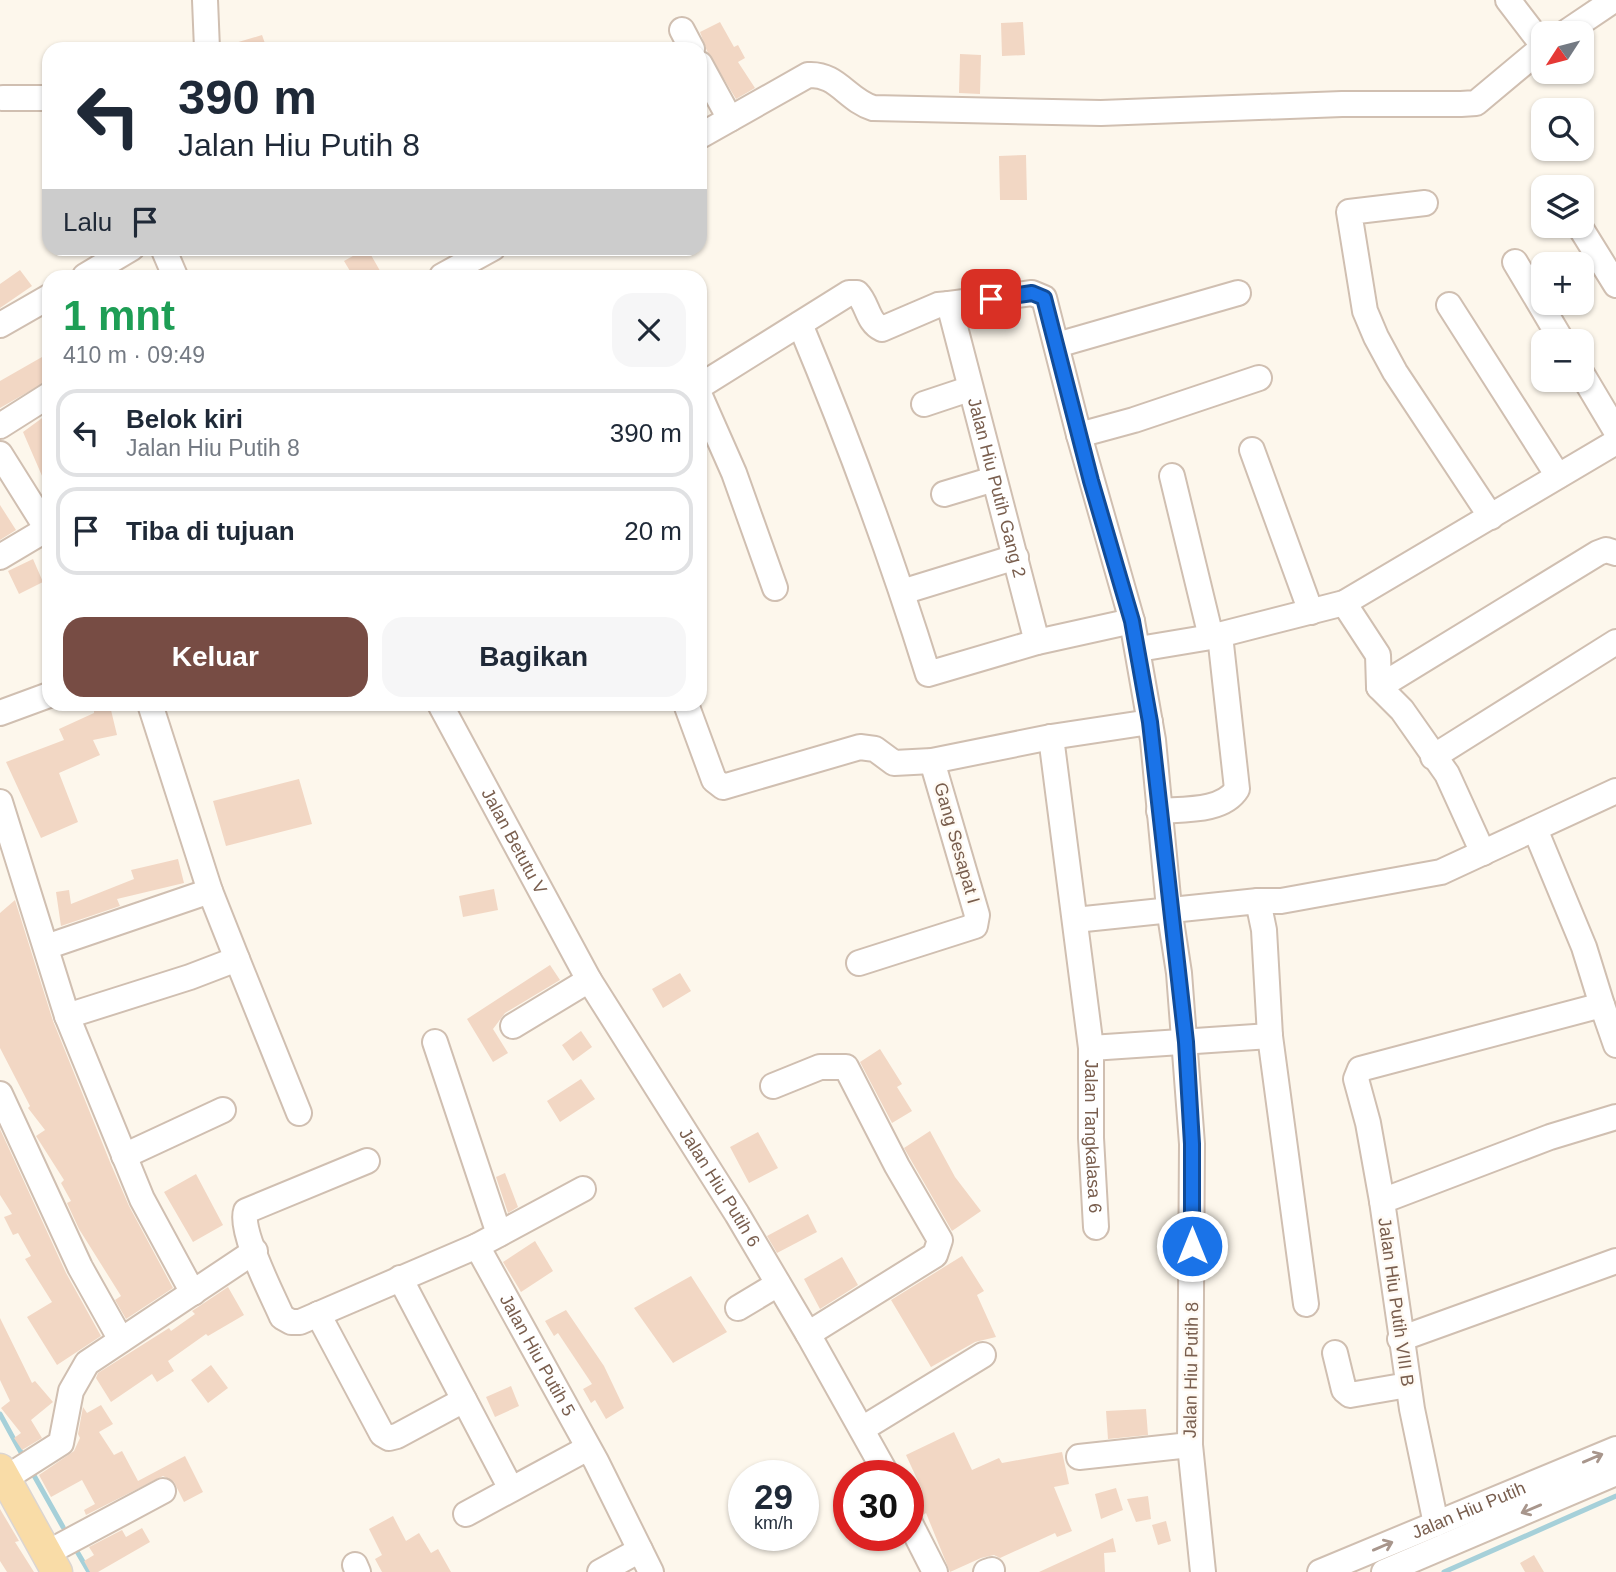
<!DOCTYPE html>
<html lang="id">
<meta charset="utf-8">
<style>
:root{--surface:#fff;--page:#f6f6f7;--text:#1f2937;--muted:#747a83;--line:#e0e1e3;--accent:#774c44}
body{margin:0;font-family:Helvetica,sans-serif;background:var(--page);color:var(--text);height:100vh;display:flex;flex-direction:column;font-size:26px;white-space:nowrap}
*{box-sizing:border-box;margin:0}
p{font-size:23px;color:var(--muted)}
.icon{flex:none;width:38px;height:38px;fill:none;stroke:currentColor;stroke-width:2;stroke-linecap:round;stroke-linejoin:round}
.map{position:relative;flex:1;overflow:hidden}
.sheet{position:absolute;left:42px;top:270px;width:665px;height:441px;display:flex;flex-direction:column;background:var(--surface);border-radius:21px;box-shadow:0 2px 5px #0004}
.sheet>*{flex:none}
.top-card{position:absolute;left:42px;top:42px;width:665px;height:214px;border-radius:21px;box-shadow:0 2px 5px #0004;background:#fff;color:var(--text);overflow:hidden}
.needle{width:46px;rotate:234deg}
.controls{position:absolute;left:1531px;top:21px;display:grid;gap:14px}
.controls a{display:grid;place-items:center;width:63px;height:63px;border-radius:14px;background:var(--surface);box-shadow:0 2px 5px #0004;font-size:35px}
.speed{position:absolute;left:728px;top:1460px;display:flex;gap:14px;font-size:35px;font-weight:700;text-align:center}
.speed>*{display:grid;place-content:center;width:91px;height:91px;border-radius:50%;background:var(--surface);box-shadow:0 2px 5px #0004;line-height:1}
.speed small{font-size:18px;font-weight:400}
.speed .limit{border:10px solid #d22;background:#fff;color:#111}
.pin{position:absolute;display:grid;place-items:center;width:60px;height:60px;color:#fff;margin:-30px;border-radius:14px;box-shadow:0 4px 10px #0006}
.me{position:absolute;width:77px;margin:-38px;rotate:0deg;stroke-linejoin:round;filter:drop-shadow(0 0 5px #0008)}
.turn{display:flex;align-items:center;gap:24px;height:147px;padding:0 21px;font-size:32px}
.turn .icon{width:91px;height:91px;stroke-width:2.5}
.turn b{display:block;font-size:49px;line-height:60px}
.then{display:flex;align-items:center;height:66px;padding:0 21px;background:#0003;gap:14px;font-size:26px}
.round{display:grid;place-items:center;flex:none;width:74px;height:74px;border-radius:21px;background:var(--page)}
.headline{display:flex;align-items:center;justify-content:space-between;height:119px;padding:0 21px}
h1{font-size:42px;font-weight:600;line-height:52px;color:#1e9e55}
.primary-button{display:flex;gap:14px;margin-top:auto;padding:14px 21px}
.primary-button a{flex:1;height:80px;border-radius:21px;background:var(--accent);color:#fff;font-size:28px;font-weight:600;line-height:80px;text-align:center}
.primary-button a+a{background:var(--page);color:var(--text)}
ul{padding:0;list-style:none}
li{display:flex;align-items:center;gap:21px;height:88px;margin:0 14px 10px;padding:0 7px;border:4px solid var(--line);border-radius:21px}
li div{flex:1}
li b{display:block;font-size:26px}
li em{font-style:normal}
.map>svg:first-child{display:block}
.lines{fill:none;stroke-linecap:round;stroke-linejoin:round}
.stream{stroke:#a6d0d9;stroke-width:5}
.building{fill:#f2d7c4}
.minor-casing{stroke:#d0bfb1;stroke-width:28}
.major-casing{stroke:#dcd5d1;stroke-width:33}
.minor{stroke:#fff;stroke-width:24}
.major{stroke:#f9dca7;stroke-width:30}
.oneway{stroke:#a8968c}
.route-casing{stroke:#114b97;stroke-width:18}
.route{stroke:#1a73e8;stroke-width:12}
.labels{text-anchor:middle;dominant-baseline:central;stroke-width:5;stroke-linejoin:round;paint-order:stroke}
.street-label{font-size:18px;fill:#795e4e;stroke:#fffaf3}
</style>
<div class="map">
<svg width="1616" height="1572" viewBox="0 0 1616 1572">
<rect width="100%" height="100%" fill="#fdf7ec"/>
<g class="lines">
<path class="stream" d="M0,1414l23,42
M32,1472l31,55
M75,1548l14,24
M1444,1572l172,-76"/>
</g>
<path class="building" d="M720,22l14,25 4,-2 7,13 -7,4 17,26 -19,11 -29,-48 -7,-19z
M1023,22l2,33 -23,1 -1,-33z
M262,35l5,14h-41l-1,-3z
M960,54l21,1 -1,39 -21,-1z
M1026,155l1,45h-27l-1,-44z
M367,248l16,28h-30l-9,-15z
M20,270l12,16 -32,22v-24z
M49,353v27l-49,28v-27z
M49,413v79l-26,-60z
M0,505l16,25 -16,10z
M33,559l10,23 -24,12 -11,-23z
M110,706l7,29 -24,5 7,15 -41,18 19,49 -37,16 -35,-76 58,-22 -5,-11 35,-16v-3z
M299,779l13,45 -86,22 -13,-45z
M178,859l6,24 -67,16 3,7 -59,20 -5,-34 13,-2 2,14 63,-25 -3,-9z
M494,889l4,21 -35,7 -4,-21z
M15,900l38,121 57,141 19,44 44,82 -47,31 -11,-19 6,-4 -42,-67 -12,-26 4,-2 -10,-18 3,-3 -28,-44 9,-6 -17,-22 2,-2 -30,-58v-135z
M550,965l10,15 -55,33 -12,16 15,24 -15,9 -26,-43z
M680,973l11,18 -28,17 -11,-19z
M581,1031l11,16 -19,14 -11,-16z
M880,1049l22,35 -5,3 15,24 -20,12 -32,-61z
M581,1079l14,20 -35,23 -13,-21z
M0,1129l66,144 35,63 -44,29 -30,-48 25,-15 -27,-43 6,-3 -13,-23 -5,2 -9,-18 8,-3 -12,-19z
M930,1131l25,46 26,34 -29,20 -48,-83z
M758,1132l20,36 -29,15 -19,-36z
M505,1173l13,34 -10,6 -12,-36z
M196,1174l27,51 -30,17 -29,-50z
M808,1214l9,18 -40,21 -10,-17z
M535,1241l18,30 -32,21 -18,-30z
M962,1256l22,35 -7,4 19,42 -21,5 -44,25 -40,-67z
M842,1257l16,28 -38,24 -16,-30z
M691,1276l36,56 -54,31 -39,-55z
M228,1287l16,28 -36,21 -2,-2 -38,27 6,10 -17,11 -5,-8 -41,28 -15,-24 2,-5 71,-45 2,3 24,-17 -3,-3z
M566,1310l38,56 20,42 -18,11 -11,-19 -4,3 -8,-14 9,-5 -34,-51 -4,3 -9,-15z
M0,1318l32,65 3,-2 18,21 -22,18 11,18 -20,12 -8,-12 7,-5 -20,-25 9,-7 -10,-21z
M211,1365l17,23 -20,15 -17,-23z
M511,1386l8,20 -24,11 -9,-20z
M101,1405l12,19 -14,8 15,23 8,-4 16,30 47,-25 18,36 -19,10 -10,-20 -11,-6 -77,39 -2,-5 11,-6 -13,-24 -31,17 -12,-22 35,-24 6,-13 -2,-4 5,-27 4,6z
M1146,1409l2,26 -40,4 -2,-28z
M954,1432l18,38 27,-12 3,5 60,-11 7,32 -15,3 18,44 -15,6 -2,-4 -55,25 -6,-3 -13,3 -31,14 -24,-59 -3,2 -15,-13v-6l14,-6 -16,-35z
M1116,1488l7,22 -22,9 -6,-25z
M1148,1496l3,23 -15,3 -9,-23z
M0,1509l19,32 -4,1 19,30h-27l-7,-11z
M393,1516l13,25 13,-8 12,20 7,-4 13,23h-69l-7,-13 7,-4 -13,-26z
M1166,1521l5,20 -13,4 -6,-20z
M142,1528l8,14 -52,30h-8l-6,-11 10,-6 -5,-8 33,-17 4,7z
M1113,1538l3,14 -12,1 1,19h-66z
M1534,1555l10,17h-19l-5,-9z"/>
<g class="lines">
<defs>
<g id="minor">
<path d="M205,0l2,49"/>
<path d="M1508,0l36,47"/>
<path d="M682,30l10,19"/>
<path d="M1565,33l49,-33"/>
<path d="M700,64l30,55"/>
<path d="M3,98h46"/>
<path d="M700,136l108,-61c29,-2 39,25 65,33l228,5 241,-9h119l15,-1 67,-56"/>
<path d="M1425,203l-76,9 16,99 11,26 19,35 96,145"/>
<path d="M1580,227l36,58"/>
<path d="M163,248l12,28"/>
<path d="M1515,262l47,79"/>
<path d="M85,276l47,-28"/>
<path d="M442,276l51,-28"/>
<path d="M949,304l83,-11 12,5 35,137 53,186 21,119 16,168 10,65 13,171 -2,301 13,127"/>
<path d="M1449,305l109,171"/>
<path d="M800,324c48,115 91,231 128,350l109,-32 95,-21"/>
<path d="M0,325l49,-28"/>
<path d="M1057,345l181,-52"/>
<path d="M1582,374l34,57"/>
<path id="s1" d="M700,386l149,-93h8c11,11 10,29 25,36l56,-24 11,-1 88,338"/>
<path d="M700,396l34,77 41,115"/>
<path d="M924,404l45,-15"/>
<path d="M0,426l49,-31"/>
<path d="M1079,435l55,-15 125,-42"/>
<path d="M1252,450l59,162"/>
<path d="M0,454l49,78"/>
<path d="M1172,476l39,161"/>
<path d="M944,494l50,-15"/>
<path d="M0,557l47,-28"/>
<path d="M902,592l114,-35"/>
<path d="M1344,603l34,52 1,32 23,23 45,64 36,79"/>
<path d="M1139,649l72,-12 133,-34 272,-161"/>
<path d="M1379,687l219,-134 8,-3 10,3"/>
<path id="s2" d="M440,704l149,276"/>
<path d="M686,704l28,76 9,7 137,-40 15,2 19,14 38,-2 119,-24 99,-15"/>
<path d="M0,713l49,-18"/>
<path id="s3" d="M1051,737l40,311v90l5,89"/>
<path d="M1433,757l183,-115"/>
<path d="M0,802l67,214 75,183 51,94"/>
<path d="M1159,811c24,-2 64,1 78,-22l-17,-154"/>
<path d="M1535,829l49,118 18,58"/>
<path d="M1258,901h23l160,-29 175,-81"/>
<path d="M1075,920l183,-19 6,29 6,106 36,268"/>
<path d="M46,947l164,-56"/>
<path d="M237,959l62,154"/>
<path d="M859,963l116,-37 2,-11 -45,-154"/>
<path d="M67,1016l123,-39 47,-18 -27,-68 -60,-187"/>
<path id="s4" d="M513,1026l76,-46 148,234 71,120 79,141"/>
<path d="M435,1042l64,192"/>
<path d="M1091,1048l179,-12"/>
<path d="M773,1086l47,-19h26l51,99 43,74 -5,15 -127,79"/>
<path d="M0,1094l80,173 41,73"/>
<path d="M124,1156l99,-46"/>
<path d="M367,1161l-121,50c-7,20 27,85 36,106l9,5h9l177,-76"/>
<path id="s5" d="M583,1189l-106,57 119,215 55,111"/>
<path d="M1382,1201l-14,-78 -12,-44 4,-10 242,-64 14,40"/>
<path d="M400,1278l111,211"/>
<path d="M738,1308l40,-24"/>
<path d="M318,1314l64,120 7,4 8,-2 67,-36"/>
<path d="M1400,1339l216,-78"/>
<path d="M1335,1353l9,37 6,5 58,-10"/>
<path d="M862,1429l121,-74"/>
<path d="M1079,1457l111,-12"/>
<path d="M6,1478l55,-35 10,-52 16,-28 168,-112"/>
<path d="M466,1514l122,-66"/>
<path d="M908,1519l27,53"/>
<path d="M1436,1524l-24,-115 -30,-208 168,-64 66,-20"/>
<path d="M47,1553l116,-62"/>
<path d="M355,1565l3,7"/>
<path d="M600,1572l40,-22"/>
<path d="M986,1572l6,-2"/>
<path id="s6" d="M1320,1572l296,-123"/>
<path d="M1384,1572l232,-99"/>
</g>
<path id="major" d="M0,1469l57,103"/>
</defs>
<use href="#minor" class="minor-casing"/>
<use href="#major" class="major-casing"/>
<use href="#minor" class="minor"/>
<use href="#major" class="major"/>
</g>
<defs><path id="oneway-shaft" d="M-6 0H5M1.5-3L5.5 0L1.5 3" fill="none" stroke-width="1.6" stroke-linecap="round" stroke-linejoin="round" transform="scale(1.75)"/></defs>
<g class="oneway">
<use href="#oneway-shaft" transform="translate(1593 1458) rotate(-23)"/>
<use href="#oneway-shaft" transform="translate(1531 1509) rotate(157)"/>
<use href="#oneway-shaft" transform="translate(1383 1546) rotate(-23)"/>
</g>
<g class="lines">
<defs>
<path id="route" d="M991,299l41,-6 12,5 47,183 41,140 18,101 36,320 6,102v102"/>
</defs>
<use href="#route" class="route-casing"/>
<use href="#route" class="route"/>
</g>
<g class="labels">
<g class="street-label">
<text stroke="none"><textPath href="#s1" startOffset="490">Jalan Hiu Putih Gang 2</textPath></text>
<text stroke="none"><textPath href="#s2" startOffset="156">Jalan Betutu V</textPath></text>
<text transform="translate(957 843) rotate(74)">Gang Sesapat I</text>
<text stroke="none"><textPath href="#s3" startOffset="402">Jalan Tangkalasa 6</textPath></text>
<text stroke="none"><textPath href="#s4" startOffset="334">Jalan Hiu Putih 6</textPath></text>
<text transform="translate(1396 1302) rotate(82)">Jalan Hiu Putih VIII B</text>
<text stroke="none"><textPath href="#s5" startOffset="245">Jalan Hiu Putih 5</textPath></text>
<text transform="translate(1191 1370) rotate(-89)">Jalan Hiu Putih 8</text>
<text stroke="none"><textPath href="#s6" startOffset="161">Jalan Hiu Putih</textPath></text>
</g>
</g>
</svg>
<div class="controls">
<a><svg class="needle" viewBox="-14 -14 28 28"><path d="M0-13l5 13h-10z" fill="#e53935"/><path d="M0 13l5-13h-10z" fill="#747a83"/></svg></a>
<a><svg class="icon" aria-label="search" viewBox="0 0 24 24"><circle cx="10" cy="10" r="6"/><path d="M15 15l6 6"/></svg></a>
<a><svg class="icon" aria-label="layers" viewBox="0 0 24 24"><path d="M12 4l9 5-9 5-9-5zM3 14l9 5 9-5"/></svg></a>
<a>+</a>
<a>−</a>
</div>
<div class="speed"><div>29<small>km/h</small></div><div class="limit">30</div></div>
<div class="pin" style="left:991px;top:299px;background:#d93025"><svg class="icon" aria-label="arrive" viewBox="0 0 24 24"><path d="M6 21V4h12l-3 4 3 4H6"/></svg></div>
<svg class="me" style="left:1192px;top:1246px" viewBox="-20 -20 40 40"><circle r="17" fill="#1a73e8" stroke="#fff" stroke-width="3"/><path d="M0-11L8 9 0 5-8 9z" fill="#fff"/></svg>
<div class="top-card">
<div class="turn"><svg class="icon" aria-label="left" viewBox="0 0 24 24"><path d="M17 20v-9H6M10 6l-5 5 5 5"/></svg><div><b>390 m</b>Jalan Hiu Putih 8</div></div>
<div class="then">Lalu<svg class="icon" aria-label="arrive" viewBox="0 0 24 24"><path d="M6 21V4h12l-3 4 3 4H6"/></svg></div>
</div>
<section class="sheet">
<div class="headline"><div><h1>1 mnt</h1><p>410 m · 09:49</p></div><a class="round"><svg class="icon" aria-label="close" viewBox="0 0 24 24"><path d="M6 6l12 12M18 6L6 18"/></svg></a></div>
<ul>
<li><svg class="icon" aria-label="left" viewBox="0 0 24 24"><path d="M17 20v-9H6M10 6l-5 5 5 5"/></svg><div><b>Belok kiri</b><p>Jalan Hiu Putih 8</p></div><em>390 m</em></li>
<li><svg class="icon" aria-label="arrive" viewBox="0 0 24 24"><path d="M6 21V4h12l-3 4 3 4H6"/></svg><div><b>Tiba di tujuan</b></div><em>20 m</em></li>
</ul>
<div class="primary-button"><a>Keluar</a><a>Bagikan</a></div>
</section>
</div>
